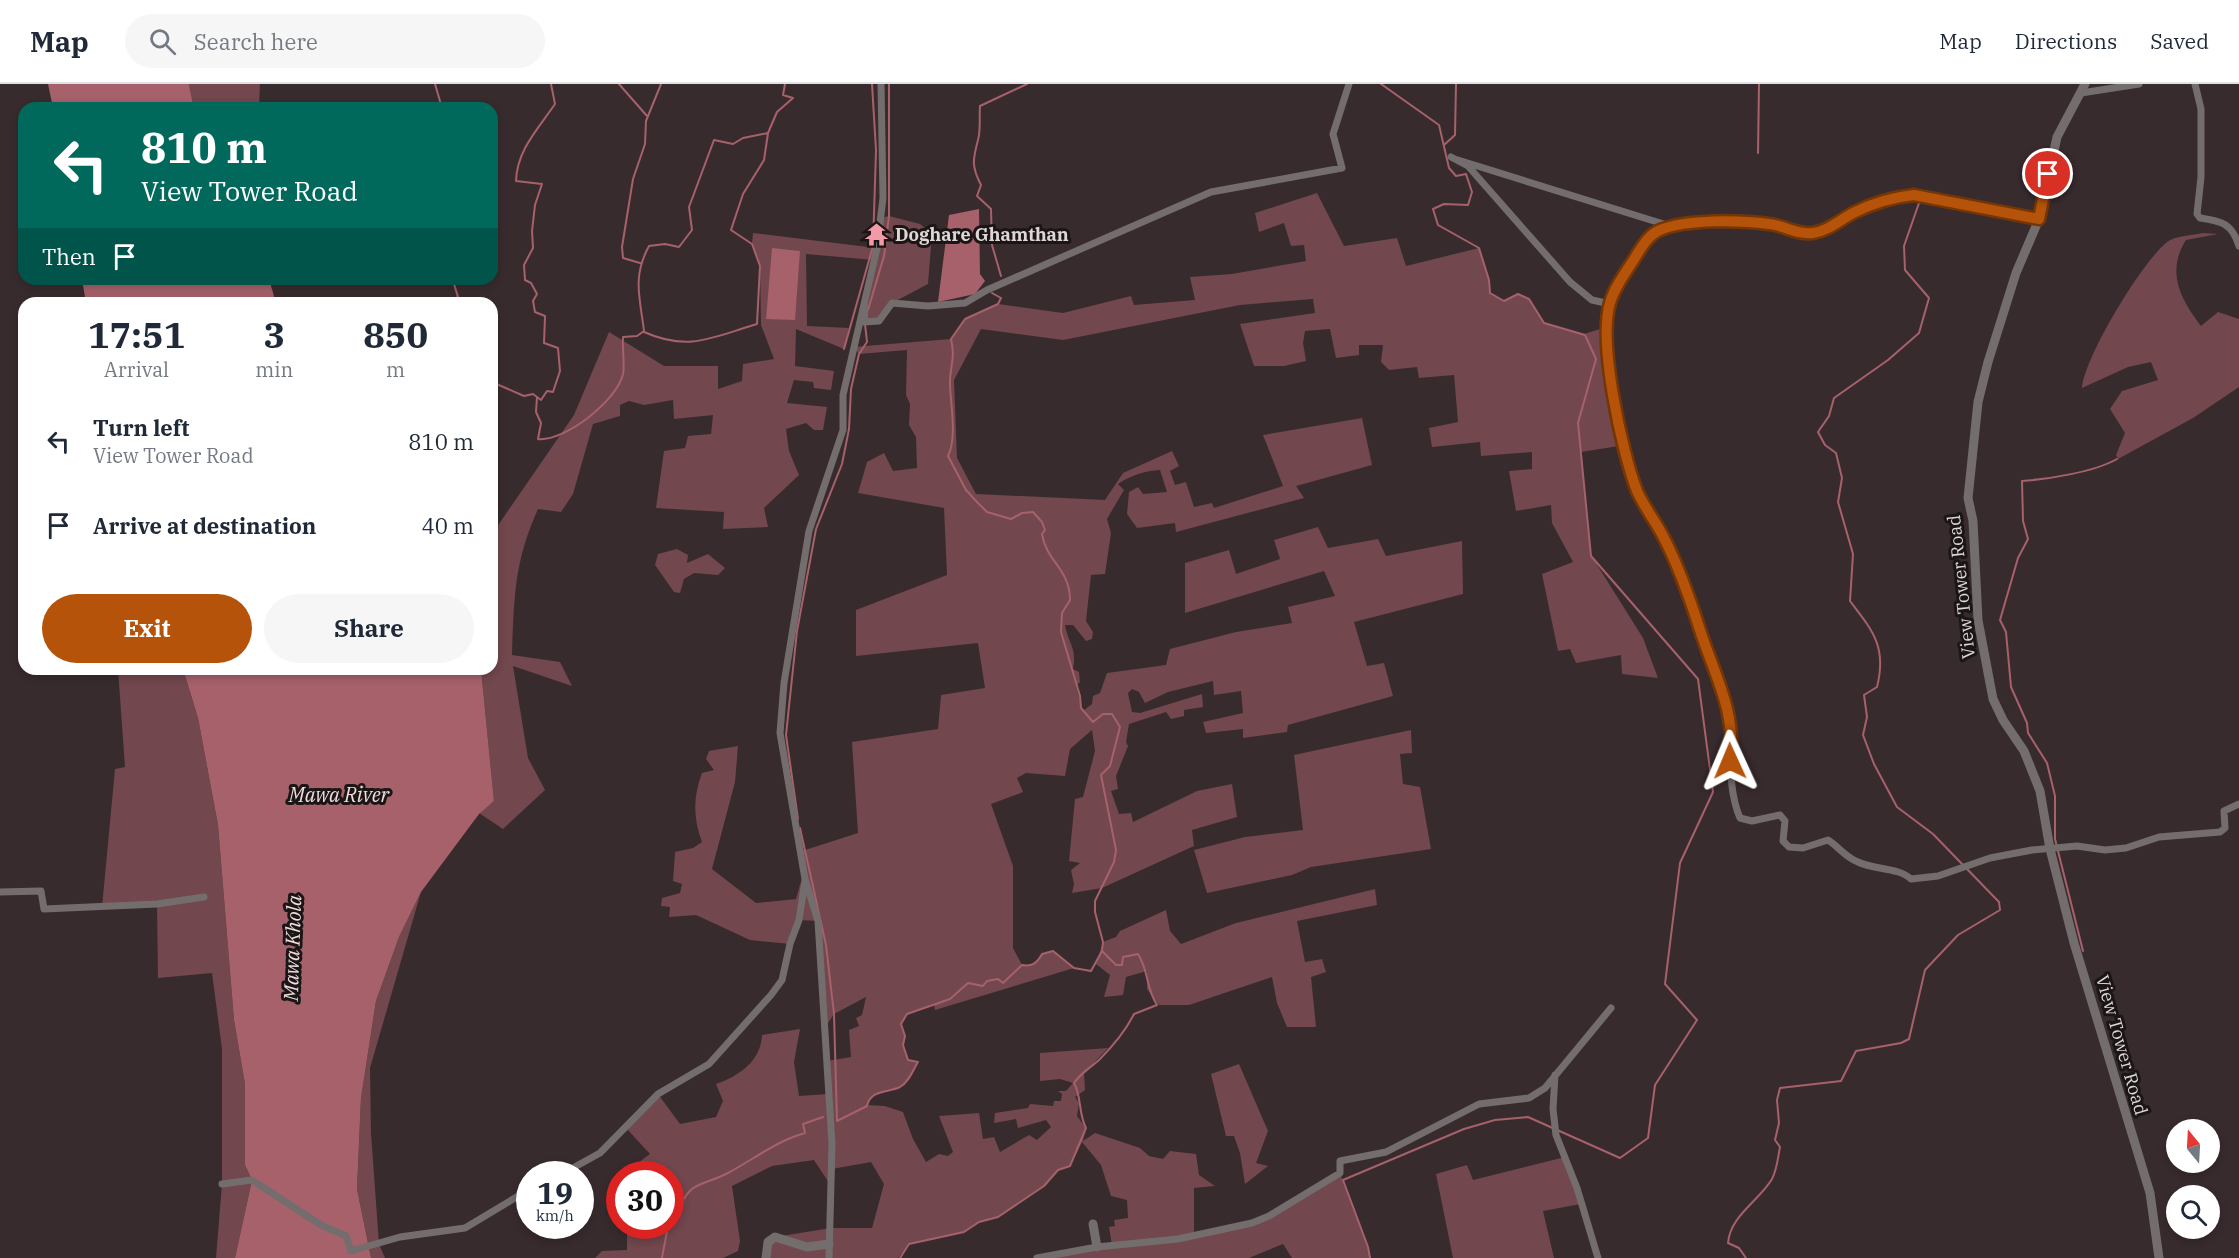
<!DOCTYPE html>
<style>
:root{--surface:#fff;--page:#f6f6f7;--text:#1f2937;--muted:#747a83;--line:#e0e1e3;--accent:#b45309}
body{margin:0;font-family:"IBM Plex Serif",serif;background:var(--page);color:var(--text);height:100vh;display:flex;flex-direction:column;font-size:22px;white-space:nowrap}
*{box-sizing:border-box;margin:0}
p{font-size:20px;color:var(--muted)}
.icon{flex:none;width:33px;height:33px;fill:none;stroke:currentColor;stroke-width:2;stroke-linecap:round;stroke-linejoin:round}
.map{position:relative;flex:1;overflow:hidden}
.panel{position:absolute;left:18px;top:213px;width:480px;height:378px;display:flex;flex-direction:column;background:var(--surface);border-radius:18px;box-shadow:0 3px 9px #0003}
.panel>*{flex:none}
.top-card{position:absolute;left:18px;top:18px;width:480px;height:183px;border-radius:18px;box-shadow:0 3px 9px #0003;background:#00695c;color:#fff;overflow:hidden}
.needle{width:39px;rotate:342deg}
.controls{position:absolute;left:2166px;top:1035px;display:grid;gap:12px}
.controls a{display:grid;place-items:center;width:54px;height:54px;border-radius:50%;background:var(--surface);box-shadow:0 3px 9px #0003;font-size:30px}
.speed{position:absolute;left:516px;top:1077px;display:flex;gap:12px;font-size:30px;font-weight:700;text-align:center}
.speed>*{display:grid;place-content:center;width:78px;height:78px;border-radius:50%;background:var(--surface);box-shadow:0 3px 9px #0003;line-height:1}
.speed small{font-size:15px;font-weight:400}
.speed .limit{border:9px solid #d22;background:#fff;color:#111}
.pin{position:absolute;display:grid;place-items:center;width:51px;height:51px;color:#fff;margin:-26px;border:3px solid #fff;border-radius:50%;box-shadow:0 2px 6px #0007}
.me{position:absolute;width:66px;margin:-33px;rotate:359deg;stroke-linejoin:round;filter:drop-shadow(0 0 4px #0008)}
.turn{display:flex;align-items:center;gap:21px;height:126px;padding:0 24px;font-size:27px}
.turn .icon{width:78px;height:78px;stroke-width:2.5}
.turn b{display:block;font-size:42px;line-height:51px}
.then{display:flex;align-items:center;height:57px;padding:0 24px;background:#0003;gap:12px;font-size:22px}
.eta{display:flex;justify-content:space-evenly;align-items:center;height:102px;text-align:center}
.eta b{font-size:36px;font-weight:800;line-height:42px}
.primary-button{display:flex;gap:12px;margin-top:auto;padding:12px 24px}
.primary-button a{flex:1;height:69px;border-radius:36px;background:var(--accent);color:#fff;font-size:24px;font-weight:800;line-height:69px;text-align:center}
.primary-button a+a{background:var(--page);color:var(--text)}
ul{padding:0;list-style:none}
li{display:flex;align-items:center;gap:18px;height:84px;padding:0 24px}
li div{flex:1}
li b{display:block;font-size:22px}
li em{font-style:normal}
header{display:flex;align-items:center;gap:36px;box-sizing:border-box;height:84px;padding:0 30px;background:var(--surface);border-bottom:2px solid var(--line)}
header strong{font-size:28px}
nav{display:flex;gap:33px;margin-inline-start:auto;font-size:21px}
.search{width:420px;height:54px;background:var(--page);display:flex;align-items:center;gap:15px;box-sizing:border-box;padding:0 21px;border-radius:33px;color:var(--muted);font-size:22px}
.map>svg:first-child{display:block}
.green{fill:#72474e}
.water{fill:#a6616b}
.lines{fill:none;stroke-linecap:round;stroke-linejoin:round}
.stream{stroke:#a6616b;stroke-width:2}
.river{stroke:#a6616b;stroke-width:15}
.minor{stroke:#746d6e;stroke-width:7}
.tertiary{stroke:#746d6e;stroke-width:9}
.route-casing{stroke:#753606;stroke-width:15}
.route{stroke:#b45309;stroke-width:10}
.labels{text-anchor:middle;dominant-baseline:central;stroke-width:6;stroke-linejoin:round;paint-order:stroke}
.poi-label{font-size:18px;font-weight:bold;fill:#dfd6d7;stroke:#1b1616;text-anchor:start}
.street-label{font-size:18px;fill:#dfd6d7;stroke:#1b1616}
.water-label{font-size:20px;font-style:italic;fill:#f2dddf;stroke:#1b1616}
</style>
<header>
<strong>Map</strong>
<div class="search"><svg class="icon" aria-label="search" viewBox="0 0 24 24"><circle cx="10" cy="10" r="6"/><path d="M15 15l6 6"/></svg>Search here</div>
<nav><a>Map</a><a>Directions</a><a>Saved</a></nav>
</header>
<div class="map">
<svg width="2239" height="1174" viewBox="0 0 2239 1174">
<rect width="100%" height="100%" fill="#382b2d"/>
<path class="green" d="M176,0h84l-1,24h-72z
M1317,109l27,53 53,-8 9,28 73,-18 10,32 1,13 14,8 14,-7 11,5 15,24 40,11 23,-7 5,57 13,61 -44,7 10,103 52,83 15,40 -36,-4 -1,-19 -45,8 -6,-14 -12,2 -16,-77 31,-12 -21,-39 -1,-18 -35,6 -7,-40 23,-2v-17l-51,4 -1,-14 -48,5 -3,-19 29,-6 -4,-47 -35,3 -2,-11 -28,3 -8,-8 2,-17h-24v10l-23,3 -6,-29 -25,2 -2,12 3,18 -22,5h-30l-14,-42 75,-11 -2,-14 -73,6 -177,35 -82,-11 -27,51 3,78 19,36 129,6 18,-27 49,-22 7,15 -9,5 5,14 11,-3 8,25 18,-4 2,5 69,-22 -20,-51 99,-17 10,47 -76,21 8,12 -128,34 -1,-9 -38,5 -10,-14 2,-22 9,-5 5,7 24,-2 -7,-22c-15,1 -29,5 -42,14l6,6 -17,29 4,14 -6,41 -14,1 -5,46 7,11 -1,7 -6,2 -13,-16h-8c4,21 12,22 8,44l6,3 1,10 -4,4 7,25 9,-7 1,-8 7,-3 7,-20 59,-8 4,-16 66,-17 56,-9 -4,-16 47,-11 -11,-25 -139,42v-50l44,-13 7,24 44,-15 -6,-19 44,-13 10,21 50,-9 8,17 76,-15 1,53 -109,28 13,44 17,-3 9,33 -105,29 -1,7 -44,6v-9l-37,4 -3,-11 40,-9 -2,-22 -27,4 -1,-14 -45,11 -23,11 -6,-11 -7,-3 -4,4 4,19 8,1 62,-19 1,13 -19,3v6l-13,3 -5,-7 -37,12 -3,18 2,4 -12,30 2,13 -7,2 8,23 12,-1 2,9 64,-31 35,-7 5,33 -45,13 2,16 -92,42 -30,5 2,-9 -3,-14 9,-7 -11,-2 6,-62 8,-2 12,-46 -3,-21 -22,19 -5,27 -39,-3 -9,5 6,14 -32,12 22,62v82l9,17c10,2 15,-2 20,-11l11,-3 21,17 -139,42 -1,-5 -27,9 -6,10 4,12 -2,9 5,15 10,2c-4,8 -9,20 -18,25 -11,5 -29,2 -33,18l18,1 18,6 10,27 13,23 13,-8 9,2 5,-4 -14,-36 40,-3 4,26 11,-2 6,15 29,-17 8,5 14,-13 -5,-7 -28,8 -2,-9 -22,4 1,-10 33,-5 2,-4 23,2 1,-5h7l1,-7 -4,-3h8l7,-8 -13,-4 -20,2v-28l68,-5 -24,25 1,17 -10,7 4,6 -2,13 9,12 -3,13 12,-8 45,15 9,8 14,3 7,-8 26,3 3,21 16,11 -21,2v48l58,-13 88,-50 28,74 2,11h-78l-9,-14 -34,14h-212l75,-13 -3,-18 6,-1 -1,-6 14,-2 -1,-18 -16,-4 -10,-31 -19,-23 -12,24 -12,4 -14,16 -46,31 -19,5 -15,10 -55,12 -11,14h-132l9,-21 56,-9h41l12,-44 -13,-22 -39,7 1,20 -19,-29 -42,6 -40,20 8,55 -2,10 -15,7h-128l7,-7 25,-1v-24h43v-52h-40l-3,-3 23,-17 -23,-25 31,-35 22,30 36,-7 7,-16 -7,-17c23,-8 45,-23 46,-49l38,-6 -6,33 5,34 29,-2 -1,-33 24,-4 -2,-27 10,-4 -3,-8 6,-3 4,-18 -32,17 -8,12 -8,-105 -19,-1 -9,24 -40,-4 -54,-25 -27,2 1,-10 -9,-1 1,-8 18,-5 2,-9 -9,-3 2,-29 18,-4 9,-6c-9,-24 -9,-45 0,-69l12,-3 -8,-11 3,-8 29,-5 -3,36 -23,87 44,34 40,-4 8,-28 -2,-20 56,-18 -6,-91 86,-13 3,-34 44,-7 -7,-45 -122,13v-46l91,-35 -3,-67 -86,-15 9,-31 17,-9 9,18 24,-3 -1,-31 -7,-12 1,-21 -4,-9 1,-45 -48,4 -6,-7 98,-8 14,-20 33,-15 65,9 68,-17 3,9 61,-5 -5,-23 42,-3 74,-13 -2,-16 -13,1 -7,-23 -25,9 -4,-19z
M889,132l31,8 12,10 -4,50 -36,19 -13,18 -15,1 10,-62 -68,-6 1,72 42,2 -5,21 -48,-20 -1,37 39,5 -3,19 -17,-2 -1,-6 -19,-2 -7,23 40,4 -4,23h-9l-8,-7 -20,6 3,22 10,24 -35,33 4,19 -45,2 1,-17 -68,-4 8,-57 21,-3 3,-12 23,-2 2,-19 -39,4 -1,-19 -29,5 -15,-4 -9,4v11l-27,8 -20,70 -12,18 -23,-3c-24,53 -24,89 -26,146l48,7 12,24 -59,-20 15,92 17,32 -42,39 -24,-16 15,-12 -13,-132h11v-135l82,-119 35,-83 55,34h54v23l24,-8 1,-17 31,-5 -13,-34 -1,-59 -8,-22 1,-11 123,15 4,-30z
M2203,149l15,1 -32,6c-20,32 -6,58 15,86l17,-14 21,7v68l-46,31 -75,41 -2,-4 9,-22 -15,-24 12,-18 36,-11 -7,-18 -23,5 -46,21c3,-32 60,-126 85,-146 8,-6 26,-7 36,-9z
M677,465l11,6 -1,8 21,-9 17,14 -7,7 -24,-2 -10,6 -4,14 -6,-1 -19,-27 3,-11z
M118,585h65l15,49 20,107 16,195 11,64v81l7,15 -17,78h-19l6,-74v-135l-10,-76 -54,5 -1,-74 -55,3 13,-138 10,-2z
M1411,646l1,23 -12,1 3,30 17,3 11,62 -120,18 -19,8 -85,18 -13,-43 51,-13 58,-7 -9,-75z
M1375,805l2,16 -80,16 8,41 17,-3 4,13 -15,5 5,50h-29l-10,-24 -5,-26 -83,28h-30l-12,-16v-18l-21,6 -3,18 -19,2 6,-22 -14,-11 7,-22 13,-5 4,-6 46,-21 4,21 11,13 55,-21z
M421,808l-51,176 1,65 8,111 6,14h-14l-14,-69 4,-91 15,-97 23,-64z
M1239,980l29,67 -12,32 12,3 -23,18 -5,-31 -6,-17h-8l-15,-62z
M1565,1073l16,47 -38,7 11,47h-101l-17,-84 31,-9 6,15z"/>
<path class="water" d="M48,0h128l11,24h-134z
M979,125l1,65 5,7 -10,13 -37,8 11,-87z
M772,164l28,3 -5,69 -29,-1z
M82,195h187l7,24h-190z
M183,585h298l13,132 -15,13 -58,78 -22,45 -23,64 -15,97 -4,91 14,69h-136l17,-78 -7,-15v-81l-11,-64 -16,-195 -20,-107z"/>
<g class="lines">
<path class="stream" d="M435,0l7,24
M619,0l28,32
M1444,61l11,-10 1,-51
M1758,69l1,-69
M1919,119l-15,43 1,24 24,28 -10,35 -31,27 -54,38 -5,18 -11,16 7,13 11,8 6,25 -4,24 15,52 -3,47c23,30 37,46 27,86l-13,8 3,22 -4,18 11,29 23,43 36,27 30,31
M640,179l-17,-5 -1,-11 11,-68 12,-35 1,-23 15,-37
M1001,192l-9,-31 -1,-36 -14,-13 4,-11c-10,-19 -8,-26 -3,-45 3,-10 1,-23 2,-34l47,-22
M443,219l2,-4 6,1 7,-3 -4,-13 4,-5
M868,226l16,-54 5,-40v-132
M644,248c45,20 69,5 113,-8l3,-58 -8,-22 -21,-14 12,-36 21,-34 4,-27
M844,265l29,-103 3,-96 -4,-66
M492,298l32,14 9,-2 4,3 -1,15 5,11 -3,16c26,3 79,-38 85,-65 2,-7 -1,-27 0,-37l14,-1 7,-5c-4,-33 -12,-54 5,-85l16,-2 14,3 13,-17 -3,-23 25,-67 19,4 10,-6 25,-5 9,-21 16,-14 -10,-3 2,-11
M537,313l4,3 6,-9 6,1 7,-21 -2,-23 -14,-5 1,-27 -10,-4 -2,-11 4,-7 -6,-11 -6,-3 -1,-15 9,-17 -1,-17 3,-26 7,-21 -26,-3c1,-31 22,-52 39,-77l-4,-20
M798,735l-12,-84 11,-104 19,-102 26,-65 7,-35 2,-40 8,-35 8,-12 -2,-18
M800,744l26,117 8,69 3,107 30,-15c4,-17 21,-13 33,-19 9,-5 13,-17 18,-25l-10,-2 -5,-15 2,-9 -4,-12 6,-10 43,-15 18,-16 15,3 4,-5 11,-2 5,4 19,-18c10,2 15,-2 20,-11l11,-3 21,17 17,3 11,-20
M2083,867l-28,-112v-43l-8,-33 -19,-30 -1,-10 -16,-36 -5,-55 -6,-12 18,-62 10,-19 -5,-18 -1,-40c27,-2 72,-9 95,-22
M670,1136c10,-9 11,-22 22,-31 9,-7 23,-9 34,-15 27,-14 50,-33 79,-41l-2,-9 20,-7
M662,1174l6,-32
M900,1174l9,-14 55,-12 15,-10 19,-5 46,-31 14,-16 12,-4 16,-38c-8,-15 -4,-31 -12,-45 7,-10 16,-15 25,-23 13,-13 27,-30 35,-46l23,-9c-12,-19 -7,-31 -19,-51l-15,3 -1,8h-6l-14,-14 1,-9 -8,-30v-11l19,-39 2,-12 -15,-75 9,-9 10,-39 -8,-13h-9l-10,8 -12,-14 -1,-12 -19,-64 1,-19 8,-13c0,-31 -24,-39 -28,-66l3,-4 -3,-8 -9,-10 -11,1 -11,6 -24,-7 -10,-10 -11,-12 -18,-34c9,-17 3,-50 2,-70 -1,-19 6,-25 1,-47l14,-20 33,-15 3,-6 -9,-5
M1370,1174l-2,-11 -25,-67 121,-51 31,-9 33,-3 92,41 28,-20 7,-53 42,-65 -32,-36 15,-121 33,-71 -15,-113 -107,-123 -13,-133 18,-64 -11,-24 -41,-12 -15,-24 -11,-5 -14,7 -14,-8 -1,-13 -10,-32 -41,-23 -5,-16 11,-5 24,1 4,-13 -6,-18 -10,2 -7,-8 -10,-43 -58,-41
M1746,1174l-7,-10 -11,-5c2,-27 31,-42 44,-64 5,-9 6,-22 8,-32l-5,-7 4,-17 -2,-23 3,-12 61,-7 15,-30 45,-8 8,-4 16,-69 33,-35 42,-25 -1,-8 -32,-33"/>
<path class="river" d="M181,0l5,24"/>
<path class="minor" d="M2195,0l6,25v68l-4,37 3,4c21,3 32,5 39,28
M2081,9l58,-9
M1451,73l17,9 102,116 22,18 18,4
M1458,76l212,66
M2039,135l-125,-24c-20,2 -43,9 -61,18 -13,7 -24,18 -40,20 -16,2 -30,-8 -44,-9 -26,-3 -101,-6 -120,13 -13,14 -34,47 -39,66 -11,36 12,158 29,192 12,23 26,43 37,67 10,23 15,46 24,68 8,22 18,42 25,64 12,41 -2,84 15,124l12,3 28,-6 5,6 -2,20 6,6 14,1 25,-8c11,7 17,17 30,22 16,8 40,5 53,17l27,-3 52,-18 42,-8 45,-4 28,4 21,-2 33,-11 61,-5 5,-4 -1,-17 15,-7
M865,223l-1,15 15,-1 13,-18 36,3 37,-3 22,-13 224,-98 131,-24 -9,-34 16,-50
M0,808l41,-1 3,18 113,-5 47,-7
M1555,991l-2,34 3,26 21,53 21,70
M562,1090l38,-21 58,-59 51,-30 62,-69 11,-15 8,-36 9,-24 6,-39
M222,1100l30,-4 69,45 25,11 5,15 49,-14 65,-9 65,-39
M829,1174l3,-114 -14,-223 -13,-42 -25,-146 4,-50 25,-152 34,-101v-35l34,-147 6,-50 -2,-114
M1037,1174l60,-11 81,-8 74,-16 17,-7 71,-43v-12l46,-9 93,-48 50,-6 16,-10 66,-80"/>
<path class="tertiary" d="M2085,0l-28,53 -18,82 -23,54 -28,89 -10,40 -10,96 5,23 5,99 15,79 10,21 21,31 16,40 10,58 24,94 76,250 9,65
M1093,1140l4,23
M766,1174l2,-16 7,-5 32,10 22,-3"/>
</g>
<g class="lines">
<defs>
<path id="route" d="M1730,677c7,-49 -17,-89 -31,-134 -10,-31 -20,-60 -35,-89 -8,-16 -20,-31 -27,-47 -15,-39 -39,-148 -27,-188 4,-14 13,-27 21,-39 8,-12 16,-29 29,-34 27,-11 80,-10 109,-6 14,1 28,11 44,9 15,-2 27,-13 40,-20 18,-9 41,-16 61,-18l125,24 9,-45"/>
</defs>
<use href="#route" class="route-casing"/>
<use href="#route" class="route"/>
</g>
<defs>
<symbol id="temple-bare" viewBox="-9 -9 18 18"><path d="M0-6L5-2H3V0L6.5 2.5H4V6H1.5V3h-3V6H-4V2.5H-6.5L-3 0V-2H-5Z" fill="#f39aa7" stroke="#1b1616" stroke-width="2.5" paint-order="stroke"/></symbol>
</defs>
<g fill-rule="evenodd">
<use href="#temple-bare" x="860" y="134" width="33" height="33"/>
</g>
<g class="labels">
<g class="poi-label">
<text x="895" y="150">Doghare Ghamthan</text>
</g>
<g class="street-label">
<text transform="translate(1961 503) rotate(-96)">View Tower Road</text>
<text transform="translate(2122 961) rotate(74)">View Tower Road</text>
</g>
<g class="water-label">
<text x="339" y="710">Mawa River</text>
<text transform="translate(292 864) rotate(-88)">Mawa Khola</text>
</g>
</g>
</svg>
<div class="controls">
<a><svg class="needle" viewBox="-14 -14 28 28"><path d="M0-13l5 13h-10z" fill="#e53935"/><path d="M0 13l5-13h-10z" fill="#747a83"/></svg></a>
<a><svg class="icon" aria-label="search" viewBox="0 0 24 24"><circle cx="10" cy="10" r="6"/><path d="M15 15l6 6"/></svg></a>
</div>
<div class="speed"><div>19<small>km/h</small></div><div class="limit">30</div></div>
<div class="pin" style="left:2048px;top:90px;background:#d93025"><svg class="icon" aria-label="arrive" viewBox="0 0 24 24"><path d="M6 21V4h12l-3 4 3 4H6"/></svg></div>
<svg class="me" style="left:1730px;top:677px" viewBox="-20 -20 40 40"><path d="M0-17L14 15 0 8-14 15z" fill="#b45309" stroke="#fff" stroke-width="4"/></svg>
<div class="top-card">
<div class="turn"><svg class="icon" aria-label="left" viewBox="0 0 24 24"><path d="M17 20v-9H6M10 6l-5 5 5 5"/></svg><div><b>810 m</b>View Tower Road</div></div>
<div class="then">Then<svg class="icon" aria-label="arrive" viewBox="0 0 24 24"><path d="M6 21V4h12l-3 4 3 4H6"/></svg></div>
</div>
<section class="panel">
<div class="eta">
<div><b>17:51</b><p>Arrival</p></div>
<div><b>3</b><p>min</p></div>
<div><b>850</b><p>m</p></div>
</div>
<ul>
<li><svg class="icon" aria-label="left" viewBox="0 0 24 24"><path d="M17 20v-9H6M10 6l-5 5 5 5"/></svg><div><b>Turn left</b><p>View Tower Road</p></div><em>810 m</em></li>
<li><svg class="icon" aria-label="arrive" viewBox="0 0 24 24"><path d="M6 21V4h12l-3 4 3 4H6"/></svg><div><b>Arrive at destination</b></div><em>40 m</em></li>
</ul>
<div class="primary-button"><a>Exit</a><a>Share</a></div>
</section>
</div>
